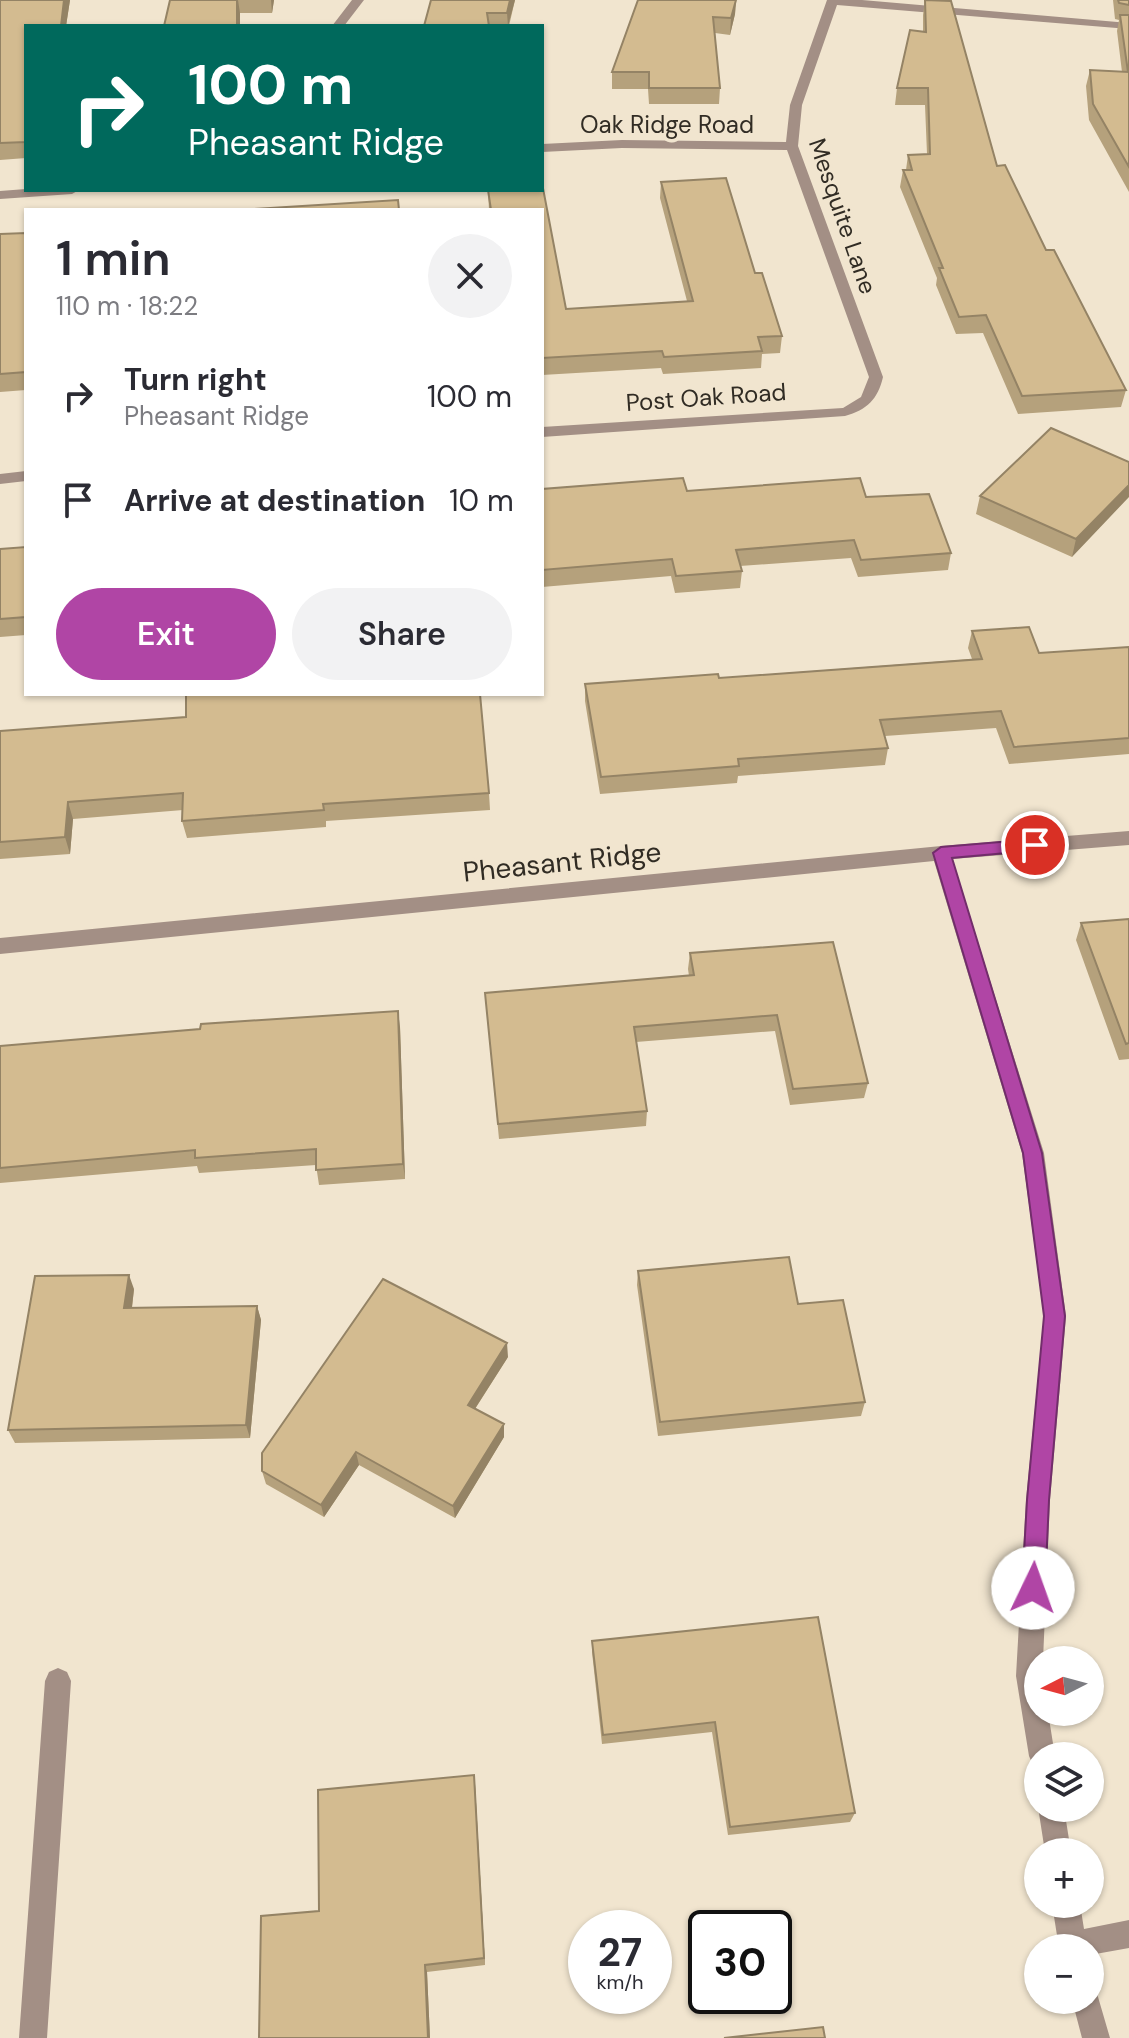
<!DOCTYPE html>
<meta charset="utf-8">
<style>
:root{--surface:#fff;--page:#f2f2f3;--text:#2b2b33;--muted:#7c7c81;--accent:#b045a5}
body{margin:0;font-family:"DM Sans",sans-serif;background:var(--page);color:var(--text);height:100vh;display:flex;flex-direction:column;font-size:30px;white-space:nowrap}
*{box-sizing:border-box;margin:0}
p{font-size:26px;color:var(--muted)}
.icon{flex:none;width:44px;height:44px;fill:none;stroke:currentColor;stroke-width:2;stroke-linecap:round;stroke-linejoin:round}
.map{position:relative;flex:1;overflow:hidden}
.panel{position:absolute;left:24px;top:208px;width:520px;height:488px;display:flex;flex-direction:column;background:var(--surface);border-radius:0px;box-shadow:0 2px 6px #0004}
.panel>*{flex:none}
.top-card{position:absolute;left:24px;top:24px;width:520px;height:168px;border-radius:0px;box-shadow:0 2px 6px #0004;background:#00695c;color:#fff;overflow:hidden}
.needle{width:52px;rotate:264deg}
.fabs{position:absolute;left:1024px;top:1646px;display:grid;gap:16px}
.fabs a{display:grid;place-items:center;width:80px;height:80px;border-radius:50%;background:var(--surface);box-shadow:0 2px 6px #0004;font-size:40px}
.speed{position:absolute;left:568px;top:1910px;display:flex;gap:16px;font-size:40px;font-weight:700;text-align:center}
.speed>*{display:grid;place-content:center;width:104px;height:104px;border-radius:50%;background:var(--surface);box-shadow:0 2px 6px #0004;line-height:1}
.speed small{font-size:20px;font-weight:400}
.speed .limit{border:4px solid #111;border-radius:12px;background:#fff;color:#111}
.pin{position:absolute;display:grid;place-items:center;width:68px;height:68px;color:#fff;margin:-34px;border:4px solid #fff;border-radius:50%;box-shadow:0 2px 8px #0007}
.me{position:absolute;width:88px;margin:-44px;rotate:3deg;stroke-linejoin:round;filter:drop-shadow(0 0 6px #0008)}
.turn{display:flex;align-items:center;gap:28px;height:168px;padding:0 32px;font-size:36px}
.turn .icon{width:104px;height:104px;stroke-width:2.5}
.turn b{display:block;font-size:56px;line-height:68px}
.round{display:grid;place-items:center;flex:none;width:84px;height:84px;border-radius:42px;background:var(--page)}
.overview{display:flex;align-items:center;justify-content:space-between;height:136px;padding:0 32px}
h1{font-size:48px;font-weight:600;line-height:60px}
.primary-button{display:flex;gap:16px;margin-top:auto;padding:16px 32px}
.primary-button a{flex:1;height:92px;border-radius:48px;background:var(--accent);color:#fff;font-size:32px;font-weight:600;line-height:92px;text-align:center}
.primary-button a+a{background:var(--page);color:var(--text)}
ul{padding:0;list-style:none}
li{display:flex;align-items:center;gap:24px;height:104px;padding:0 32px}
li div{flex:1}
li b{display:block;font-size:30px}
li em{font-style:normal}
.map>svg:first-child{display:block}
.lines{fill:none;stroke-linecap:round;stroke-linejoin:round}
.street{fill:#a38f85;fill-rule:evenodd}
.wall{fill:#b5a17c}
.shaded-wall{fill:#948365}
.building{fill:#d3bb90;stroke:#948365;stroke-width:2}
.route{fill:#b045a5;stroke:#722d6b;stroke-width:2}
.labels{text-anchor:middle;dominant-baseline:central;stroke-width:7;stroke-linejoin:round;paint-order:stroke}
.far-street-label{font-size:24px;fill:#312c24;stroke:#f1e5cf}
.street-label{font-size:28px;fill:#312c24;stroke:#f1e5cf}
</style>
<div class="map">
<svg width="1129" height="2038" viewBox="0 0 1129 2038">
<rect width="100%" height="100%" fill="#f1e5cf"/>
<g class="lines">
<path class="street" d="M352,0h12l-20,26h-12z
M827,0h35l267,23v6l-292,-24 -35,100 -4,41 85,231c-5,22 -16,33 -38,39l-303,21v-10l301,-19 18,-11 8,-20 -82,-227 -165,-2 -80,4v-8l80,-4 164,2 4,-37z
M26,189v1h53l-7,4 -72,5v-8z
M26,471v10l-26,3v-10z
M1129,831v14l-177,14 92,294 22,163 -16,184 -7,160h-5v52h10l7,44h-17v11l-5,-2 -4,-9 -13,-80 10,-176 18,-184 -22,-163 -88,-292 -934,93v-16l941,-92z
M58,1668l9,4 4,9 -24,357h-28l26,-357 4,-9z
M1038,1807l26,1 7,44h-26z
M1052,1904h28l4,25 45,-9v28l-39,7v-7h-31z
M1090,1988l6,2 14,48h-28l-10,-38h18z"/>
</g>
<path class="wall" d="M0,0h70l-4,26h-40v132l-26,2z
M170,0h104l-2,13h-32v13h-76z
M431,0h84l-6,26h-85z
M736,0l-1,14 -5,21 -15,-2 5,55 -1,16h-70l-1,-15h-36v-17z
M925,0l72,166 129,224 -5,17 -103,7 -35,-81 -27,1 -20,-49 1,-7 -37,-91 3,-17h3l2,-15 19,-1 -2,-49h-30l2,-17 26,-56v-17z
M1113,0h16v192l-40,-72 -3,-34 4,-16 32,2 -5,-41 2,-11 -4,-1z
M726,178l29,95h7l20,63 -2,17 -18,1 -1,14 -98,6 -2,-6 -119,7v-165h-53l-1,-20h54v-7l24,126 121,-8 -27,-103 1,-16z
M26,233v157l-26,2v-158z
M1129,462l-57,95 -96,-43 4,-18z
M542,489l145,2 179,6 85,56 -3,17 -90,7 -7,-19 -111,8 2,5 -2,17 -65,5 -4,-17 -129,11z
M26,547v88l-26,2v-88z
M972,631l67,22 90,-6v107l-120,10 -13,-36 -111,8 3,12 -3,17 -147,11 -1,7 -137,11 -15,-93v-17l134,-6 253,-19 -4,-11z
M0,731l489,62 1,17 -164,11v6l-139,11 -5,-17 1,-11 -110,9 -3,35 -70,5z
M1129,919v140l-10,1 -43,-120 5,-17z
M833,942l35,141 -4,15 -74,7 -15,-74 -139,11 11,69 -1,15 -147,13 -14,-146 204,-17 -1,-7 2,-16z
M400,1027l5,152 -86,6 -3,-20 -117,8 -2,-7 -197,17v-137z
M638,1271l160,33 67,98 -4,14 -203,20 -21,-151z
M134,1289l-2,19 125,-2 4,14 -11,118 -235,5 -7,-13z
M508,1357l-33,52 29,15v13l-49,81 -96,-53 -35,52 -58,-33 -4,-13z
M592,1641l263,172 -5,9 -122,13 -16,-103 -110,12 -10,-92z
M475,1784l10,181 -58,7 3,66h-171l60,-127z"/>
<path class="shaded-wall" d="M64,0h6l-4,26h-5z
M238,0l2,13v13h-3z
M271,0h3l-2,13z
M510,0h5l-7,26 -1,-13z
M736,0l-1,14 -5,21 1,-17z
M1129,485v12l-57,60 4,-18z
M68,802l5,17 -3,35 -5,-17z
M398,1011l2,16 5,152 -2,-15z
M129,1275l5,14 -4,34 -6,-15z
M257,1306l4,14 -11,118 -4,-13z
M507,1343l1,14 -39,61 -1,-13z
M504,1424v13l-49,81 -2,-12z
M356,1452l3,13 -35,52 -3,-12z
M474,1775l1,9 10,181 -1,-7z
M425,1965l2,7 3,66h-2z"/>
<path class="building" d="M0,0h64l-3,26h-35v116l-26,1z
M170,0h67v26h-73z
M431,0h79l-3,13h-20l2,13h-65z
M638,0h98l-5,18 -18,-1 7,71h-71v-16h-37z
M925,0l26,1 46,165 8,-1 41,85h8l72,140 -104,6 -36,-81 -27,2 -20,-49h4l-40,-98h9l-4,-15 22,-1 -2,-66h-31l13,-58 16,2z
M1118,0h11v5l-10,-2z
M1120,15h9v152l-36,-63 -3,-34 38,2z
M726,178l29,95h7l20,63 -24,1 4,14 -98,6 -2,-6 -120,7v-148h-51l-3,-20h54v-7l24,126 127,-8 -32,-119z
M398,200l1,10h-162z
M26,233v139l-26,2v-140z
M1051,428l78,34v23l-53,54 -96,-43z
M683,478l4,13 173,-13 6,19 63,-3 22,59 -90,7 -7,-20 -118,10 6,21 -66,5 -4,-17 -130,11v-81z
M26,547v70l-26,2v-70z
M1029,627l10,26 90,-6v91l-115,9 -13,-36 -121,9 8,28 -150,11 1,7 -138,11 -16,-93 133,-10 1,4 263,-19 -10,-28z
M186,694h294l9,99 -166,11 1,6 -142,11 1,-28 -115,9 -3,35 -65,5v-111l186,-14z
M1129,919v124l-3,1 -45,-121z
M833,942l35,141 -75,6 -16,-74 -143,12 13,84 -149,13 -13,-131 209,-18 -4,-22z
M398,1011l5,153 -87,6v-21l-121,9v-8l-195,18v-122l200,-17 1,-5z
M789,1257l9,47 45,-4 22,102 -205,20 -22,-151z
M129,1275l-5,33 133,-2 -11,119 -238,5 27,-154z
M383,1279l124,64 -39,62 36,19 -51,82 -97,-54 -35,53 -59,-34v-18z
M818,1617l37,196 -125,14 -15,-105 -112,13 -11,-94z
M474,1775l10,183 -59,7 3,73h-169l2,-122 58,-5 -1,-121z
M823,2027l2,11h-101z"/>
<path class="route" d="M1035,839l9,6 -3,5 -89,8 90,295 23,163 -16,184 -4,88 -4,8 -8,3 -8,-3 -3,-8 5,-88 17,-184 -21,-163 -90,-300 8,-6z"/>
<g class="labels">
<g class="far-street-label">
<text x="667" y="124">Oak Ridge Road</text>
<text transform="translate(843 216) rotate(71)">Mesquite Lane</text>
<text transform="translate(706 397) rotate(-4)">Post Oak Road</text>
</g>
<g class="street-label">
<text transform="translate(562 862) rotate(-6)">Pheasant Ridge</text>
</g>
</g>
</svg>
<div class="fabs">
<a><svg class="needle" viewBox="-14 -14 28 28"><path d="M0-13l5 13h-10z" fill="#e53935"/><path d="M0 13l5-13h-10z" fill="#7c7c81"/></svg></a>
<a><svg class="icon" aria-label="layers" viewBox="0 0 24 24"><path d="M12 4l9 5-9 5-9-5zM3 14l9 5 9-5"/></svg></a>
<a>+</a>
<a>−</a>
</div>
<div class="speed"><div>27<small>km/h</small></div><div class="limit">30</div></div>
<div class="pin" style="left:1035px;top:845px;background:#d93025"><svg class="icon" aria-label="arrive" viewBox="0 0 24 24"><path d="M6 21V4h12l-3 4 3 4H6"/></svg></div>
<svg class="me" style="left:1033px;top:1588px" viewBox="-20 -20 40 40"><circle r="19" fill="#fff"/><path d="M0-13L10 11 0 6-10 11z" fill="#b045a5"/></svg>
<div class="top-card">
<div class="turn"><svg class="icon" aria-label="right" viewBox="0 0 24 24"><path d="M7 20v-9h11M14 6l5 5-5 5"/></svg><div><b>100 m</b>Pheasant Ridge</div></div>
</div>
<section class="panel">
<div class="overview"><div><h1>1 min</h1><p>110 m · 18:22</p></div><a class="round"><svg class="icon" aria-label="close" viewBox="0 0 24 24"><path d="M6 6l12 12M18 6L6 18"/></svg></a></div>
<ul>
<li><svg class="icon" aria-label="right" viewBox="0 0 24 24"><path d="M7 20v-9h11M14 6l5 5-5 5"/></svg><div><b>Turn right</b><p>Pheasant Ridge</p></div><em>100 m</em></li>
<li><svg class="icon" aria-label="arrive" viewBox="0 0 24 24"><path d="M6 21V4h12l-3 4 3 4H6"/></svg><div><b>Arrive at destination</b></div><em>10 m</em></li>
</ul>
<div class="primary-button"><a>Exit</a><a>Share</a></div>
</section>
</div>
